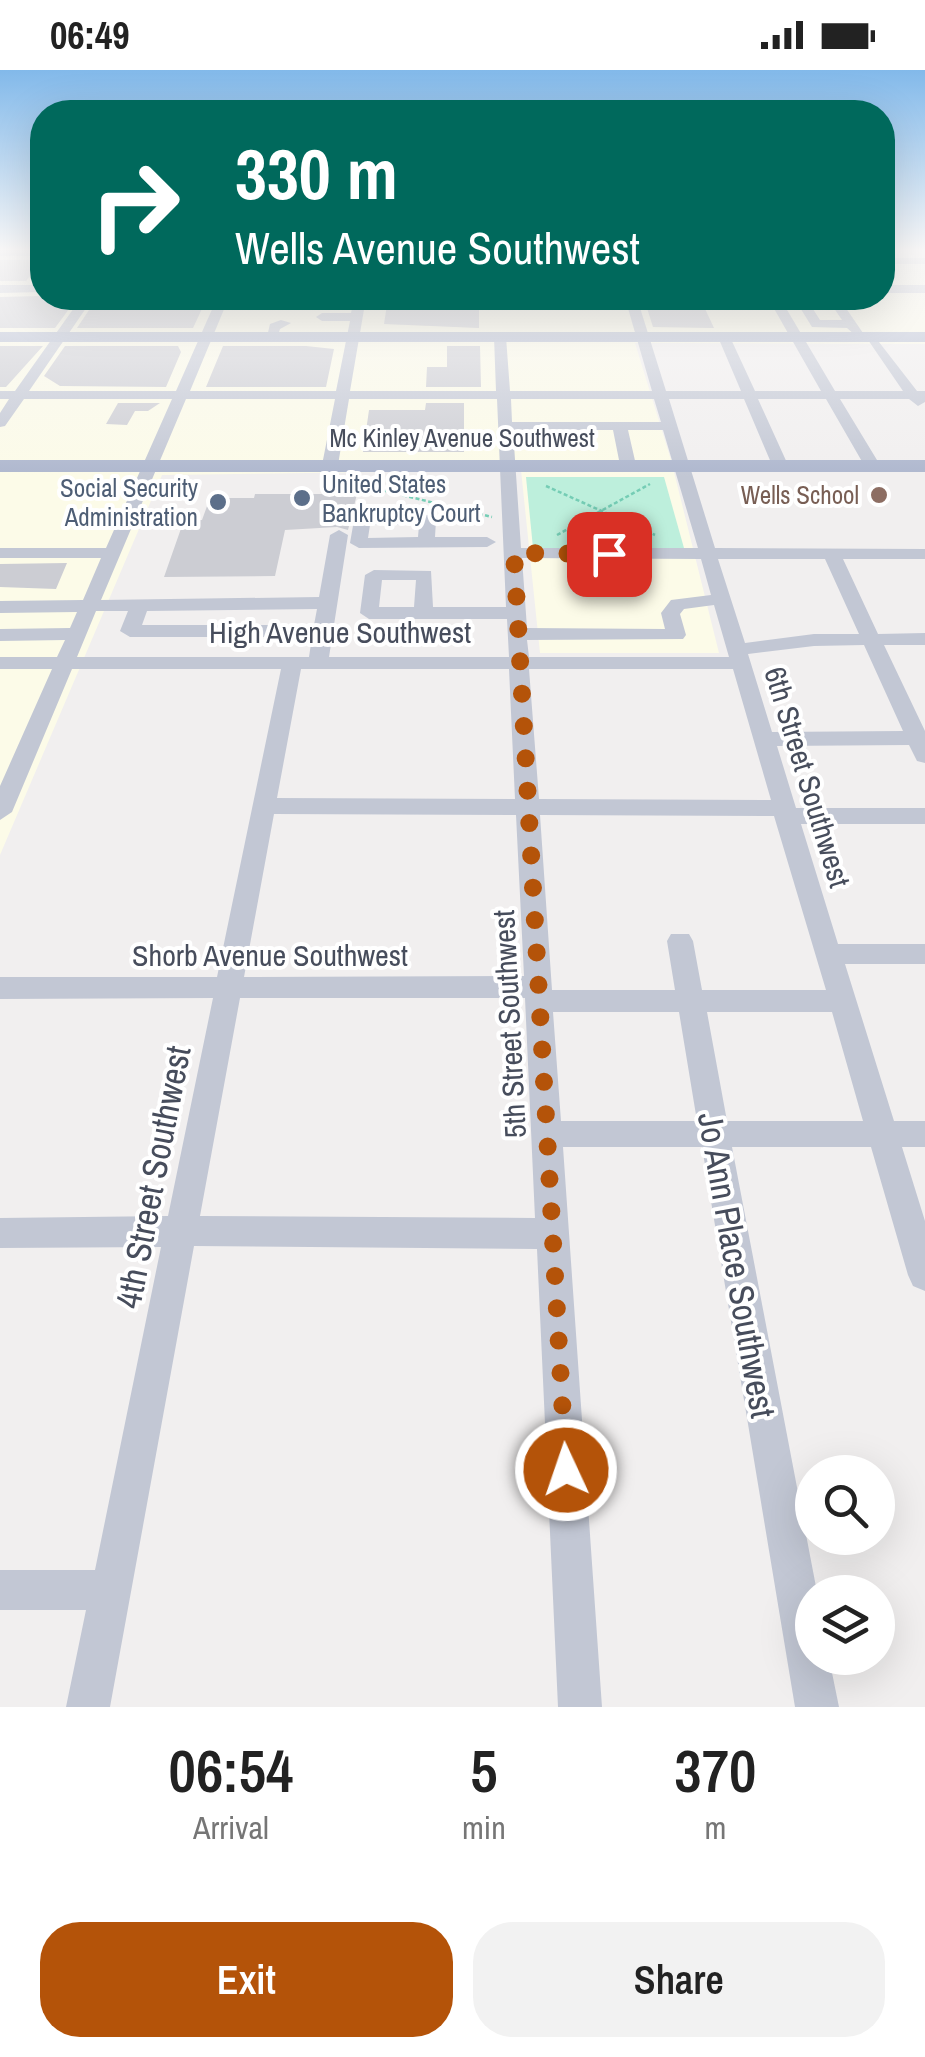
<!DOCTYPE html>
<style>
:root{--surface:#fff;--page:#f2f2f2;--text:#222;--muted:#767676;--accent:#b45309}
body{margin:0;font-family:"Archivo Narrow",sans-serif;background:var(--page);color:var(--text);height:100vh;display:flex;flex-direction:column;font-size:38px;white-space:nowrap}
*{box-sizing:border-box;margin:0}
p{font-size:32px;color:var(--muted)}
.icon{flex:none;width:55px;height:55px;fill:none;stroke:currentColor;stroke-width:2;stroke-linecap:round;stroke-linejoin:round}
.map{position:relative;height:1637px;overflow:hidden}
.drawer{display:flex;flex-direction:column;background:var(--surface);flex:1}
.drawer>*{flex:none}
.guide{position:absolute;left:30px;top:30px;width:865px;height:210px;border-radius:40px;box-shadow:0 10px 40px #0002;background:#00695c;color:#fff;overflow:hidden}
.buttons{position:absolute;left:795px;top:1385px;display:grid;gap:20px}
.buttons a{display:grid;place-items:center;width:100px;height:100px;border-radius:50%;background:var(--surface);box-shadow:0 10px 40px #0002;font-size:50px}
.pin{position:absolute;display:grid;place-items:center;width:85px;height:85px;color:#fff;margin:-42px;border-radius:20px;box-shadow:0 5px 15px #0006}
.me{position:absolute;width:110px;margin:-55px;rotate:357deg;stroke-linejoin:round;filter:drop-shadow(0 0 8px #0008)}
.turn{display:flex;align-items:center;gap:35px;height:210px;padding:0 40px;font-size:45px}
.turn .icon{width:130px;height:130px;stroke-width:2.5}
.turn b{display:block;font-size:70px;line-height:85px}
.eta{display:flex;justify-content:space-evenly;align-items:center;height:170px;text-align:center}
.eta b{font-size:60px;font-weight:600;line-height:70px}
.button{display:flex;gap:20px;margin-top:auto;padding:20px 40px}
.button a{flex:1;height:115px;border-radius:40px;background:var(--accent);color:#fff;font-size:40px;font-weight:600;line-height:115px;text-align:center}
.button a+a{background:var(--page);color:var(--text)}
.status{display:flex;justify-content:space-between;align-items:center;height:70px;padding:0 50px;background:var(--surface);direction:ltr}
.status svg{height:28px;fill:currentColor}
.map>svg:first-child{display:block}
.commercial{fill:#fcfbe8}
.green{fill:#bdefdc}
.building{fill:#cccdd3}
.lines{fill:none;stroke-linecap:round;stroke-linejoin:round}
.path{stroke:#75cdb5;stroke-width:2.5;stroke-dasharray:4 2.5;stroke-linecap:butt}
.minor{fill:#c2c7d4;fill-rule:evenodd}
.major{fill:#aeb7ce;fill-rule:evenodd}
.route{stroke:#b45309;stroke-width:18;stroke-dasharray:0 32.4}
.education-dot{fill:#8d6e63;stroke:#fff;stroke-width:4}
.service-dot{fill:#5c6f8a;stroke:#fff;stroke-width:4}
.labels{text-anchor:middle;dominant-baseline:central;stroke-width:8;stroke-linejoin:round;paint-order:stroke}
.far-street-label{font-size:25px;fill:#474d5c;stroke:#fff}
.far-service-label{font-size:25px;fill:#4e5e75;stroke:#fff;text-anchor:start}
.far-education-label{font-size:25px;fill:#785e54;stroke:#fff;text-anchor:end}
.street-label{font-size:30px;fill:#474d5c;stroke:#fff}
.near-street-label{font-size:35px;fill:#474d5c;stroke:#fff}
</style>
<div class="status"><b>06:49</b><svg viewBox="0 0 49 12"><path d="M0 12V9h3v3zM5 12V6h3v6zM10 12V3h3v9zM15 12V0h3v12zM26 1h20v11H26zM47 4h2v5h-2z"/></svg></div>
<div class="map">
<svg width="925" height="1637" viewBox="0 0 925 1637">
<rect width="100%" height="100%" fill="#f1efef"/>
<path class="commercial" d="M0,178h42v50h840l1,-50h42v96l-290,-1 36,117 48,193h-179l-19,-183 -359,5 -162,380z"/>
<path class="green" d="M526,407h138l20,71h-151z"/>
<path class="building" d="M0,190h42v1l-16,20h-26z
M42,226l35,2 -22,30h-55v-31z
M97,228h110l-14,30h-116z
M388,228h80v11h11v19l-95,-4z
M673,228h27l14,30 -61,-1 -7,-22h31z
M0,276h43l-37,41h-6z
M65,276h113l3,6 -15,35 -106,-1 -16,-10z
M223,276h83l28,3 -8,38h-120z
M447,276h33l1,41h-55l1,-20h20z
M118,333h42l-12,8h-13l-8,14 -21,-1z
M426,333h38v49h-101l6,-42h56z
M255,424h102l-9,36 -11,-3 -52,3 -10,46 -111,1 20,-57h18l8,-22h44z
M67,493l-11,26 -56,-2v-23z"/>
<g class="lines">
<path class="path" d="M365,416l127,31
M546,416l109,49
M399,424l45,-8
M557,465l93,-51"/>
<path class="minor" d="M0,180h42v6h-42z
M882,188h43v6h-43z
M0,215h42v7l-42,1z
M882,215h43v8h-43z
M81,228h12l-64,93h147l41,-93h48l-9,9h-31l-35,84h146l14,-70h-28l-6,-4 6,-4h29l3,-15h12l-16,93h146l-2,-54 6,-4 6,4 4,54h142l-27,-93h12l29,93h75l-23,-54 6,-4 6,4 25,54h66l-53,-93h12l55,93h68l-37,-54 6,-4 45,58h8v11l-7,4 -9,-7h-69l40,66 -8,5 -8,-5 -38,-66h-68l30,66 -8,5 -8,-5 -28,-66h-75l46,149 210,1v10h-82l35,75 47,-1v12h-41l41,86v32l-8,-2 -8,-16 -132,1 19,62h129v16h-124l37,120h87v20h-80l49,157h31v26h-23l23,74v70l-12,-5 -5,-11 -37,-128h-139l85,445h-5v66h17l10,49h-44l-93,-560h-139l39,560h-44l-21,-458 -343,-3 -84,461h-44l20,-97h-86v-40h95l66,-323 -161,1v-30l168,-2 45,-218 -213,1v-22h217l64,-308h-209l-60,143 -12,8v-34l52,-117h-52v-12h57l8,-17 -65,1v-12l70,-1 7,-16 -77,1v-12l83,-1 18,-42h-101v-10h106l66,-149h-148l-19,27 -5,1v-14l9,-14h-9v-8h15zM186,329h149l-13,66 8,5 8,-5 11,-66h148l9,208h-73l-2,-36 -57,-1 -9,5 -5,38 9,6h138l2,38h-180l19,-122 -9,-5 -9,5 -11,62 -218,3zM511,329h143l7,23h-149zM513,360h100l7,35 8,5 8,-5 -8,-35h35l35,118h-177zM522,488l179,1 10,36 -40,5 -10,13 4,16 -138,-1zM718,489h107l34,75h-45l-69,9zM382,510h34l-2,27h-35zM714,535l15,52h-200l-2,-17 156,-1 3,-4 -6,-21 4,-5zM317,539l-3,16h-172l5,-14zM96,541h32l-8,20 10,6h182l-3,20h-232zM864,575l39,86 -131,1 -24,-78 66,-8zM301,599h208l6,130 -238,-1zM529,599h204l38,131 -232,-1zM274,744l242,1 8,161 -280,1zM540,745l234,1 52,174h-124l-9,-49 -4,-7h-18l-4,7 8,49h-123zM240,928h285l10,220 -335,-2zM553,942h126l18,109h-136zM707,942h125l31,109h-136z
M794,228h12l14,22h22l-15,-22h12l24,35 -6,4 -10,-9 -35,-1z
M281,250l10,3 -11,6 -4,12h-10l4,-17z
M362,445h66l8,5 -1,17h52l9,5 -9,5 -128,1 -9,-5 4,-23zM370,455h49l-1,12 -50,1z"/>
<path class="major" d="M0,262h925v10h-925z
M0,390h925v12h-925z"/>
</g>
<linearGradient id="sky" x2="0" y2="1"><stop stop-color="#82b9ea"/><stop offset="0.44" stop-color="#f9f8f8"/><stop offset="1" stop-color="#f9f8f8" stop-opacity="0"/></linearGradient>
<rect width="925" height="408" fill="url(#sky)"/>
<g class="lines">
<path class="route" d="M566,1400l-52,-917 95,1"/>
</g>
<circle class="education-dot" cx="879" cy="425" r="10"/>
<g class="service-dot">
<circle cx="302" cy="428" r="10"/>
<circle cx="218" cy="432" r="10"/>
</g>
<g class="labels">
<g class="far-street-label">
<text x="462" y="368">Mc Kinley Avenue Southwest</text>
</g>
<g class="far-service-label">
<text x="322" y="414">United States<tspan x="322" dy="29">Bankruptcy Court</tspan></text>
<text x="198" y="418" text-anchor="end">Social Security<tspan x="198" dy="29">Administration</tspan></text>
</g>
<g class="far-education-label">
<text x="859" y="425">Wells School</text>
</g>
<g class="street-label">
<text x="340" y="562">High Avenue Southwest</text>
<text transform="translate(808 707) rotate(73)">6th Street Southwest</text>
<text x="270" y="885">Shorb Avenue Southwest</text>
<text transform="translate(509 954) rotate(-93)">5th Street Southwest</text>
</g>
<g class="near-street-label">
<text transform="translate(153 1107) rotate(-79)">4th Street Southwest</text>
<text transform="translate(737 1195) rotate(80)">Jo Ann Place Southwest</text>
</g>
</g>
</svg>
<div class="buttons">
<a><svg class="icon" aria-label="search" viewBox="0 0 24 24"><circle cx="10" cy="10" r="6"/><path d="M15 15l6 6"/></svg></a>
<a><svg class="icon" aria-label="layers" viewBox="0 0 24 24"><path d="M12 4l9 5-9 5-9-5zM3 14l9 5 9-5"/></svg></a>
</div>
<div class="pin" style="left:609px;top:484px;background:#d93025"><svg class="icon" aria-label="arrive" viewBox="0 0 24 24"><path d="M6 21V4h12l-3 4 3 4H6"/></svg></div>
<svg class="me" style="left:566px;top:1400px" viewBox="-20 -20 40 40"><circle r="17" fill="#b45309" stroke="#fff" stroke-width="3"/><path d="M0-11L8 9 0 5-8 9z" fill="#fff"/></svg>
<div class="guide">
<div class="turn"><svg class="icon" aria-label="right" viewBox="0 0 24 24"><path d="M7 20v-9h11M14 6l5 5-5 5"/></svg><div><b>330 m</b>Wells Avenue Southwest</div></div>
</div>
</div>
<section class="drawer">
<div class="eta">
<div><b>06:54</b><p>Arrival</p></div>
<div><b>5</b><p>min</p></div>
<div><b>370</b><p>m</p></div>
</div>
<div class="button"><a>Exit</a><a>Share</a></div>
</section>
